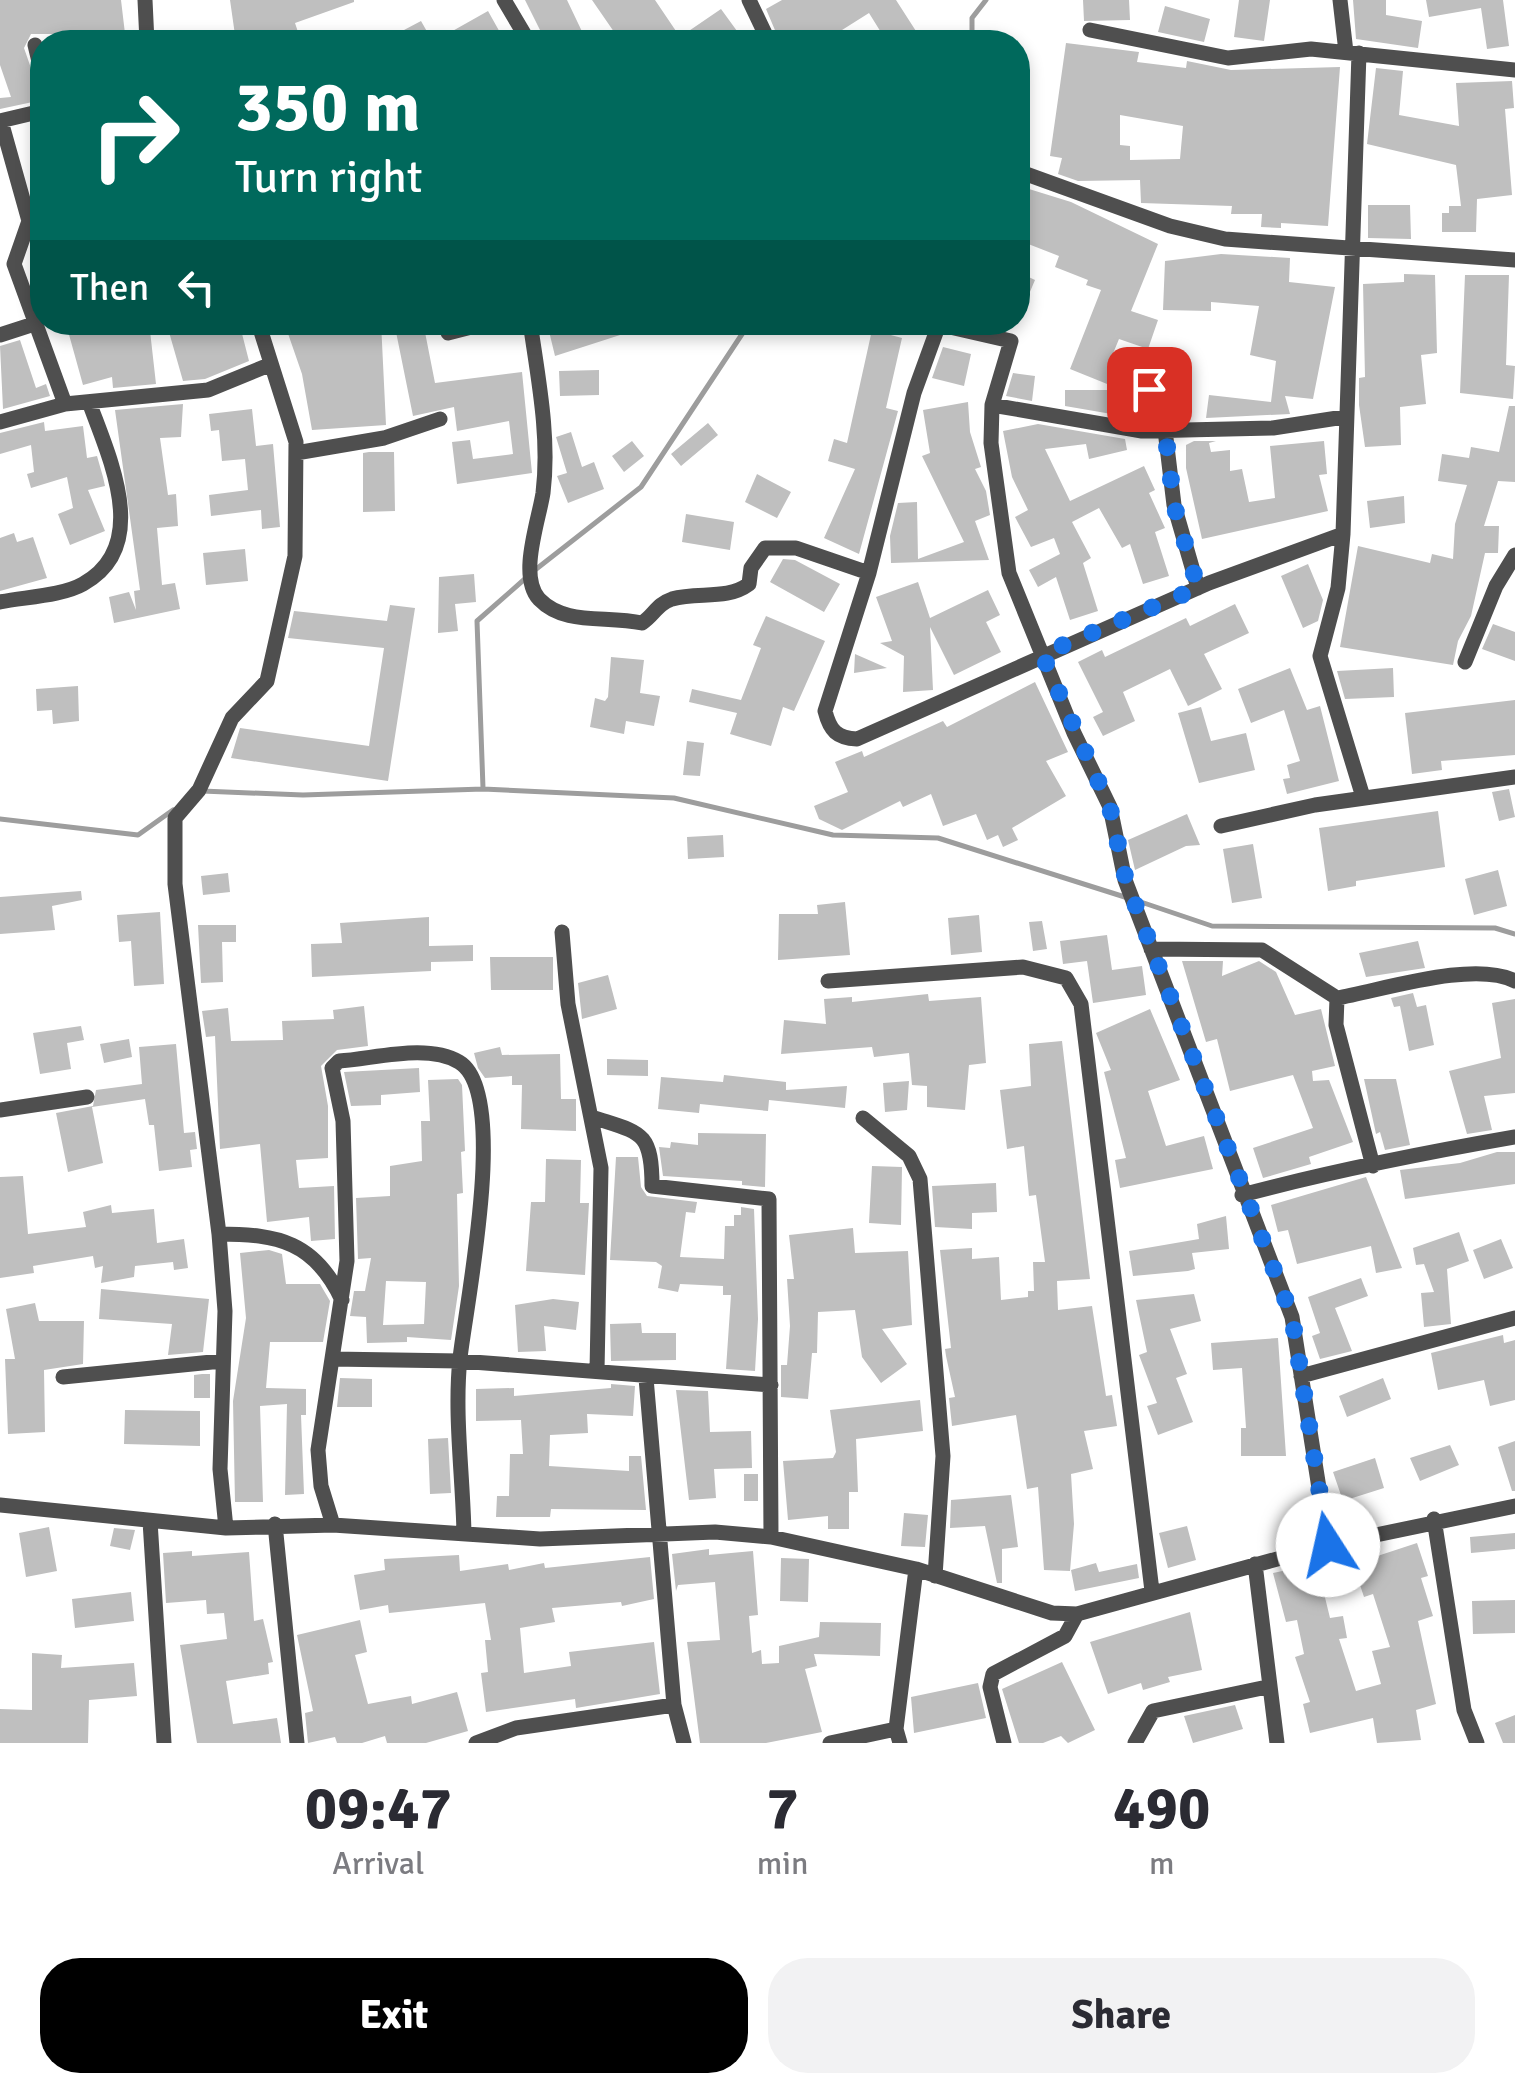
<!DOCTYPE html>
<style>
:root{--surface:#fff;--page:#f2f2f3;--text:#2b2b33;--muted:#7c7c81;--accent:#000}
body{margin:0;font-family:Signika,sans-serif;background:var(--page);color:var(--text);height:100vh;display:flex;flex-direction:column;font-size:38px;white-space:nowrap}
*{box-sizing:border-box;margin:0}
p{font-size:32px;color:var(--muted)}
.icon{flex:none;width:55px;height:55px;fill:none;stroke:currentColor;stroke-width:2;stroke-linecap:round;stroke-linejoin:round}
.map{position:relative;height:1743px;overflow:hidden}
.panel{display:flex;flex-direction:column;background:var(--surface);flex:1}
.panel>*{flex:none}
.top-card{position:absolute;left:30px;top:30px;width:1000px;height:305px;border-radius:40px;box-shadow:0 5px 15px #0003;background:#00695c;color:#fff;overflow:hidden}
.pin{position:absolute;display:grid;place-items:center;width:85px;height:85px;color:#fff;margin:-42px;border-radius:20px;box-shadow:0 5px 15px #0006}
.me{position:absolute;width:110px;margin:-55px;rotate:350deg;stroke-linejoin:round;filter:drop-shadow(0 0 8px #0008)}
.turn{display:flex;align-items:center;gap:35px;height:210px;padding:0 40px;font-size:45px}
.turn .icon{width:130px;height:130px;stroke-width:2.5}
.turn b{display:block;font-size:70px;line-height:85px}
.then{display:flex;align-items:center;height:95px;padding:0 40px;background:#0003;gap:20px;font-size:38px}
.eta{display:flex;justify-content:space-evenly;align-items:center;height:170px;text-align:center}
.eta b{font-size:60px;font-weight:700;line-height:70px}
.button{display:flex;gap:20px;margin-top:auto;padding:20px 40px}
.button a{flex:1;height:115px;border-radius:40px;background:var(--accent);color:#fff;font-size:40px;font-weight:700;line-height:115px;text-align:center}
.button a+a{background:var(--page);color:var(--text)}
.map>svg:first-child{display:block}
.lines{fill:none;stroke-linecap:round;stroke-linejoin:round}
.stream{stroke:#9d9d9d;stroke-width:5}
.building{fill:#bfbfbf;fill-rule:evenodd}
.minor{stroke:#4f4f4f;stroke-width:15}
.route{stroke:#1a73e8;stroke-width:18;stroke-dasharray:0 32.4}
</style>
<div class="map">
<svg width="1515" height="1743" viewBox="0 0 1515 1743">
<rect width="100%" height="100%" fill="#fff"/>
<g class="lines">
<path class="stream" d="M972,42v-24l14,-18
M535,570l106,-83 109,-165
M483,788l-6,-167 50,-44
M202,791l101,4 180,-6 191,9 159,37 105,3 190,60
M0,819l138,16 35,-25
M1138,901l74,25 283,2 20,6"/>
</g>
<path class="building" d="M0,0h121l5,42h-67l-2,-8h-26l-7,14 18,52 -42,9v-11l11,-1 -11,-32z
M230,0h124v2l-59,21 4,12 -30,7 -3,-12 -31,5z
M525,0h42l20,42h-41z
M592,0h63l25,37 41,-28 16,22 -17,11h-99z
M782,0h114l27,42h-36l-18,-29 -46,29h-43l-14,-33z
M1083,0h46l1,20 -46,1z
M1239,0h31l-6,41 -30,-4z
M1353,0h33v15l36,6 -4,27 -62,-9z
M1426,0h77l6,46 -22,3 -6,-41 -52,9z
M1165,6l45,13 -6,23 -46,-10z
M488,11l14,25 -10,6h-82l-6,-12 17,-9 12,21z
M1066,43l73,9 -2,10 49,6 1,-7 44,9 109,-3 -12,159 -47,-3v5l-20,-1 1,-13h-31l1,-8 -91,-3 -1,-23 -62,1 -20,-7 4,-16 -12,-2zM1120,115l63,11 -3,33 -50,1v-14l-10,-1z
M1376,68l27,3 -4,44 60,11 -3,-43 56,-2 2,27 -9,1 7,86 -35,4 -1,33h-34v-19h7v-7h12l-5,-41 -89,-21z
M42,177v59h-2l-10,-54z
M1029,189l42,13 87,42 -27,67 27,9 -10,29 -29,-10 -12,29 29,11 3,11 -10,27 -64,-11v-16h57l-52,-21 31,-79 -15,-5 2,-5 -33,-13 4,-11 -41,-16v-48l8,4z
M1368,205h42l1,34 -43,-1z
M1221,254l69,4 -1,24 46,5 -22,112 -28,-3 5,18 -84,4 3,-23 62,7 5,-41 -26,-6 9,-49 -48,-4v9l-48,-1 2,-49z
M1018,272l17,8 -17,40z
M1404,274l31,1 2,78 -16,2 5,49 -26,3 1,38 -36,2 -6,-42v-27l6,-1 -2,-93 41,-2z
M1465,275h44l-3,90 9,1 -2,33 -53,-6z
M100,322l1,6 48,-6 7,62 -43,4 -1,-11 -29,8 -15,-54z
M175,322h64l10,39 -44,18 -22,2 -16,-56z
M284,322h97l5,103 -74,5 -10,-56z
M394,322h29l12,61 87,-11 10,101 -75,11 -5,-42 18,-2 3,19 40,-5 -4,-33 -52,10 -3,-24 -41,9z
M564,322h84v4l-93,30 -7,-29z
M872,330l30,8 -16,70 12,3 -39,143 -35,-16 31,-69 -27,-8 6,-22 13,4z
M20,340l16,48 10,-4 4,12 -47,13 -3,-63z
M943,347l28,7 -7,32 -32,-8z
M599,370v25l-39,1 -1,-25z
M1013,373l22,3 -3,25 -26,-5z
M968,402l2,30 11,35 -6,2 11,22 4,24 -15,6 14,39 -98,3 -1,-27 8,-33 19,-1 1,57 46,-17 -42,-86 8,-3 -7,-43z
M183,404l-2,33 -21,1 8,57 8,-1 2,32 -21,2 5,57 13,-2 5,26 -66,14 -5,-26 20,-5 7,18 -2,-19 6,-1 -25,-180z
M1509,406h6v76l-17,-1 -14,45h15l-1,27h-13l-14,63 -13,25 -5,24 -113,-18 18,-101 72,17 2,-9 21,5 2,-35 12,-39 -29,-4 4,-27 27,4 2,-11 28,5z
M252,409l4,37 17,-2 7,83 -18,2 -1,-19 -50,6 -2,-21 39,-5 -3,-31 -23,2 -3,-31 -8,1 -2,-17z
M44,422l1,9 38,-5 4,32 10,-2 6,21 2,9 -17,4 17,41 -35,14 -12,-31 15,-6 -6,-31 -36,11 -4,-14 7,-2 -3,-27 -31,9v-21z
M708,423l10,12 -37,31 -10,-12z
M1038,424l87,15 2,11 -38,9 -3,-15 -41,5 25,52 74,-35 11,24 -6,3 16,35 -10,4 14,44 -26,8 -13,-40 -8,4 -23,-40 -27,14 19,36 -8,5 15,48 -28,9 -14,-43 -18,10 -9,-17 31,-16 -6,-16 -23,9 -16,-30 13,-7 -16,-33 -9,-46z
M571,432l11,35 12,-5 10,27 -36,14 -11,-27 10,-3 -11,-36z
M632,441l12,15 -20,16 -12,-16z
M1194,441h22l-7,2 2,9 19,-2v21l12,-2 7,33 26,-4 -5,-52 54,-5 3,33 -8,1 9,36 -126,28 -16,-71v-23z
M369,452h25l1,59 -32,1v-59z
M757,474l34,18 -14,26 -32,-16z
M1404,496l1,27 -35,5 -3,-27z
M686,514l48,8 -4,28 -48,-8z
M14,533l3,9 16,-5 14,41 -47,13v-53z
M245,549l3,32 -42,4 -3,-32z
M783,559l12,1 45,24 -16,28 -54,-30z
M1308,564l15,36 -5,21 -15,7 -22,-52z
M474,574l2,28 -21,2 3,27 -20,2 1,-56z
M918,582l12,36 58,-28 12,25 -14,7 15,30 -47,23 -24,-48 3,63 -30,2 1,-36 -24,-13 12,-2 -16,-44z
M1235,604l14,29 -45,21 18,35 -34,17 -18,-37 -47,23 12,29 -32,15 -10,-19 10,-5 -25,-50 24,-12 3,7 81,-39 4,8z
M390,605l25,3 -27,173 -157,-23 9,-30 129,18 15,-98 -96,-10 6,-27 93,10z
M766,616l59,25 -31,70 -11,-4 -12,39 -41,-12 7,-21 -48,-11 3,-13 49,11 20,-52 -8,-3z
M1493,624l22,8v29l-33,-12z
M855,654l32,14 -33,5z
M611,657l33,3 -4,33 20,3 -6,30 -28,-5 -2,13 -34,-7 5,-29 10,3 3,-4z
M1290,668l17,42 13,-4 19,75 -52,13 -4,-15 7,-1 -3,-13 13,-4 -16,-51 -33,13 -13,-34z
M1393,668l1,29 -49,2 -8,-28z
M1035,682l33,70 -22,9 20,35 -54,32 6,12 -15,7 -5,-12 -11,5 -11,-26 -33,12 -12,-32 -28,13 -3,-6 -58,29 -23,-11 -5,-13 34,-14 -13,-30 27,-11 2,6 79,-36 4,6z
M78,686l1,35 -26,3 -1,-14 -15,1 -1,-22z
M1515,700v55l-74,6 1,9 -30,4 -7,-61z
M1201,707l10,34 35,-8 9,37 -56,13 -21,-70z
M687,741l17,2 -4,33 -17,-1z
M1509,789l6,28 -16,4 -7,-29z
M1438,811l7,56 -89,14v5l-28,5 -9,-63z
M1187,814l13,31 -14,1 -51,24 -7,-30z
M723,835l1,22 -36,2 -1,-22z
M1253,844l9,54 -30,5 -9,-54z
M1498,870l9,36 -33,9 -9,-36z
M228,873l2,19 -27,3 -2,-19z
M81,891l1,9 -30,6 3,24 -55,4v-37z
M845,902l5,53 -72,5 1,-46h39l-1,-9z
M160,912l4,72 -30,2 -3,-45 -12,1 -2,-27z
M979,915l3,37 -31,3 -3,-37z
M429,917v29l44,-1v16l-42,1v9l-119,6 -1,-33 31,-1 -2,-20z
M1042,921l5,28 -14,2 -4,-29z
M198,925h38v17h-14l1,40 -22,1z
M1107,935l5,35 30,-4 4,29 -53,8 -6,-42 -24,3 -3,-23z
M1418,941l7,27 -59,9 -7,-24z
M490,957h63v33h-62z
M1182,961h41l-1,15 37,-15 17,11 19,43 26,-6 14,57 -23,5 1,10 16,-1 24,62 -44,15 2,7 -48,14 -10,-30 60,-20 -20,-53 -63,16 -13,-52 -11,3z
M608,975l9,34 -35,10 -4,-36z
M1413,993l4,14 9,-2 8,40 -25,6 -9,-45 -6,1 -3,-9z
M928,994l1,7 52,-4 5,66 -17,2 -4,45 -38,-3v-21l-15,-1 -3,-32 -35,4 -2,-10 -91,7 3,-34 42,4 -2,-25 28,-2v5z
M1515,999v94l-31,3 8,34 -25,4 -18,-63 52,-13 -9,-55z
M364,1006l4,40 -31,4 -16,16 7,40v52l-32,2 3,28 35,-2 1,53 -24,2 -2,-24 -42,5 -7,-78 -40,5 -5,-113 -9,1 -4,-26 26,-3 3,33 52,-1 -1,-19 52,-2 -1,-9z
M1150,1009l30,71 -32,11 18,55 38,-10 9,33 -93,19 -5,-28 11,-2 -22,-86 7,-2 -15,-37z
M81,1026l3,14 -17,3 4,26 -31,5 -7,-41z
M129,1039l3,18 -28,6 -4,-19z
M1062,1041l28,238 -33,2 1,29 34,-4 14,90 6,-1 5,31 -33,5 9,38 -22,5 3,50 -4,47 -26,-1 -6,-83 -11,2 -11,-74 -64,11 -3,-28 6,-1 -9,-41 -1,-7 6,-1 -11,-98 32,-2v11l27,-2 2,43 27,-3v-6h6l-1,-29h12l-9,-67 -7,1 -5,-50 -17,3 -7,-59 31,-4 -2,-42z
M176,1044l8,89 11,-1 2,17 -7,1 2,17 -33,4 -5,-46h-5l-4,-26 -53,8 11,56 -35,9 -12,-59 37,-7 3,-16 46,-6 -3,-37z
M500,1047l2,8 58,-1 1,45h15v32l-55,-2 1,-44h-10v-9l-27,2 -7,-10 -4,-15z
M607,1059l41,1v16l-41,-1z
M419,1068l1,24 -39,3v10l-30,1 -7,-34z
M724,1075l62,7v8l61,-4 -2,22 -76,-8 -1,11 -68,-7 -1,9 -41,-4 3,-32 62,5z
M458,1079l4,6 3,66 -4,1 2,41 -6,1 2,92 -8,54 -44,-3v5l-40,1 -1,-26 -16,-1 4,-25h11l6,-33 -13,1 -2,-61 34,-2v-30l32,-5 -1,-40h9l-2,-41zM386,1281l40,1 -2,42 -41,1z
M1364,1079h32l14,66 -25,5 -5,-18 -4,2z
M909,1081l-2,29 -22,2 -2,-29z
M698,1133l68,1 -1,53 -23,-2v-4l-79,-5 -4,-29 11,1 1,-6 27,3z
M1497,1152h18v32l-110,15 -5,-29 60,-7z
M616,1157h22l3,30 6,9 50,6 -2,11 -9,-1 -6,45 44,2 1,-33h9v-11h7v-8l13,2 4,110 -3,52 -29,-2 5,-74h-8v-9l-43,-2 -2,8 -20,-4 4,-22 -6,-4 -46,-2z
M546,1159l35,1 -1,43h9l-4,72 -59,-4 5,-69h14z
M872,1166l30,1 -1,58 -32,-2z
M23,1176l5,58 58,-7 -3,-15 28,-7 1,8 42,-4 3,34 27,-4 4,29 -14,2 -1,-8 -38,4 -1,11 -33,6 2,-17 -8,2 -2,-12 -60,10 1,7 -34,5v-101z
M1366,1177l36,91 -26,5 -5,-27 -74,18 -9,-34 -10,2 -7,-27z
M996,1183l1,29 -25,1v16l-37,-2 -3,-41z
M1226,1216l3,33 -37,4 3,16 -7,2 -55,5 -4,-25 70,-12 -2,-15z
M853,1228l2,25 53,-2 4,74 -30,4 25,35 -26,19 -19,-26 -7,-47 -37,2 -1,41h-5l-4,46 -27,-2v-32h6l3,-39 -3,-47h7l-5,-44z
M1459,1232l10,29 -22,8 4,55 -27,3 -3,-34 13,-1 -10,-28 -8,1 -3,-17z
M1501,1239l12,29 -29,11 -11,-29z
M269,1250l13,4 4,30h34l10,17 -7,41h-53l-4,46 40,1v26h-5l3,79 -19,1 2,-91 -27,2 3,96h-28l-2,-101 13,-83 -6,-65z
M1361,1278l7,18 -33,12 17,43 -32,8 -8,-23 8,-3 -12,-36z
M101,1289l108,10 -6,53 -35,3 4,-31 -73,-5z
M1194,1294l7,27 -31,8 17,45 -11,4 17,44 -35,13 -11,-29 10,-3 -18,-48 8,-3 -11,-52z
M553,1299l26,3 -3,28 -32,-4 2,25 -28,1 -3,-47z
M35,1303l4,18h45l-1,43 -39,6 1,62 -37,2 -3,-75h10l-9,-50z
M641,1323l1,10h34v27l-65,1 -1,-37z
M1503,1335l1,8 11,-3v60l-25,6 -6,-26 -46,10 -7,-37z
M1278,1338l8,118h-45v-28h5l-4,-60 -29,2 -2,-27z
M202,1374h8v24h-16v-23z
M340,1378l32,1v28h-35z
M1383,1378l8,21 -44,18 -8,-21z
M611,1384l24,2 -2,30 -46,-2 1,19 -38,2 -1,31 80,5v-15h12l5,54 -95,-1 -1,8h-54l1,-21h12l1,-42h13l-2,-34 -45,1v-32l38,-1v8l97,-8z
M676,1390l32,1 2,41 41,-1 1,37 -38,1 2,29 -27,2z
M920,1400l3,31 -67,8 2,53h-9v37h-21v-13l-40,4 -5,-59 50,-3 3,-6 -6,-42z
M125,1410l75,1v35l-76,-2z
M448,1438l3,55 -21,1 -2,-55z
M1515,1441v50h-3l-14,-44z
M1450,1445l9,20 -39,16 -10,-23z
M1375,1458l9,30 -41,13 -10,-29z
M744,1474h14v27h-14z
M1011,1495l7,52 -16,2v34h-5l-12,-57 -35,2 1,-28z
M904,1513l24,2 -3,32 -24,-1z
M1187,1526l9,34 -28,8 -9,-35z
M49,1527l8,44 -31,6 -7,-44z
M114,1528l21,2 -5,20 -20,-4z
M1515,1533v16l-44,4 -1,-16z
M1417,1543l11,33 -7,2 12,38 -15,5 18,83 -20,6 5,30 -44,3 -4,-25 -63,15 -7,-29 7,-2 -15,-45 9,-3 -7,-34 -11,2 -13,-49 66,-14 4,17 -22,5 9,37 13,-2 4,22 -8,1 17,52 25,-7 -9,-33 18,-4 -17,-53 -9,3 -11,-33z
M709,1549v6l44,-4 5,64 -9,1 3,37 9,-3 1,14 17,-1v-17l40,-9 1,-15 61,1 -1,33 -66,-2 3,12 -12,3 17,63 -56,11h-66l-13,-101 33,-2 -5,-58 -37,3 -2,6 -4,-37z
M192,1551v5l57,-4 5,69 9,-2 10,43 -5,1 1,11 -43,7 7,43 44,-6 4,25h-84l-17,-98 47,-6 -3,-26 -17,1 -1,-14 -40,3 -3,-50z
M459,1555l1,16 48,-7 1,6 35,-7 1,5 105,-11 4,42 -32,7 -1,-4 -69,6 3,14 -35,6 4,45 47,-7 -2,-14 85,-10 6,52 -84,14 -1,-9 -89,13 -5,-39 7,-1 -3,-32h6l-6,-37 -96,10 -1,-8 -28,5 -6,-35 31,-5 -1,-11z
M781,1558l28,1 -1,43 -28,-1z
M1096,1563l3,9 38,-8 2,14 -64,13 -4,-21z
M131,1592l3,29 -59,7 -3,-29z
M1515,1600v33l-42,1 -1,-33z
M1190,1612l12,58 -34,7 2,5 -27,8 -2,-7 -33,11 -18,-52z
M360,1620l7,32 -12,3 13,49 43,-8 1,8 45,-12 11,39 -42,12h-39l-2,-7 -23,7h-25l-2,-6 -27,6 -3,-30 8,-2 -16,-76z
M32,1653l30,2 -1,13 73,-5 3,33 -48,4 -1,43h-88v-34l32,1z
M1062,1662l33,68 -27,13 -7,-7 -18,7h-24l-17,-54z
M978,1683l8,35 -72,15 -3,-36z
M1235,1705l8,24 -50,14 -9,-27z
M1515,1715v28h-12l-8,-20z"/>
<g class="lines">
<path class="minor" d="M145,0l2,42
M504,0l25,42
M749,0l20,42
M1340,0l6,52
M1090,30l138,28 83,-9 204,21
M35,45l7,29
M1359,53l-16,481 -5,54 -18,68 43,141
M0,121l42,-10
M1,121l28,100 -15,43 51,140
M1018,171l152,55 55,13 290,21
M530,322c8,56 20,115 13,171 -4,27 -25,83 -4,106 26,27 66,16 103,24 12,-8 15,-19 30,-24 26,-8 54,2 77,-15l2,-16 14,-20h31l73,25
M928,322l83,19 -19,64 -1,38 18,130 65,160 36,74 15,73 167,437 36,228
M938,327l-24,66 -45,180 -44,138c5,20 12,27 32,28l352,-156 134,-49
M448,333l43,-11
M0,335l34,-11
M1144,362l16,68
M992,405l150,26 131,-3 71,-11
M0,422l65,-18 143,-14 61,-25
M1165,430l9,75 24,83
M296,453l88,-15 56,-19
M0,602c24,-5 62,-6 83,-18 69,-38 26,-127 6,-182
M1465,662l31,-76 19,-31
M1221,826l94,-21 200,-28
M562,932l6,72 33,164 -4,203
M1151,949l111,1 75,48c46,-8 137,-38 178,-17
M828,981l195,-14 43,11 15,26 71,587
M1337,998l-1,27 37,141
M0,1110l87,-13
M592,1117c48,16 60,13 60,69l117,13 2,338
M863,1118l46,38 11,23 23,277 -8,120
M1242,1195c90,-24 181,-42 273,-58
M219,1234c59,0 96,8 123,66
M332,1359l128,2 311,24
M1301,1376l214,-58
M63,1377l159,-16
M646,1378l28,327 10,38
M0,1505l226,23 107,-3 207,14 175,-7 56,5 145,32 136,44 25,1 251,-69 187,-39
M1434,1519l30,191 13,33
M150,1521l14,222
M275,1524l22,219
M333,1525l-12,-39 -3,-36 29,-189 -4,-140 -11,-53 7,-7c35,-2 88,-18 120,1 51,30 7,242 1,296 -6,57 3,119 4,176
M226,1528l-6,-59 5,-158 -6,-77 -44,-350v-66l24,-28 33,-72 35,-37 28,-125 1,-114 -38,-120
M1255,1564l22,179
M476,1743l40,-15 158,-23
M830,1743l66,-14
M900,1743l-4,-14 20,-160
M1004,1743l-14,-56 3,-13 72,-38 12,-22
M1135,1743l18,-32 114,-24"/>
</g>
<g class="lines">
<path class="route" d="M1149,389l11,41h5l9,75 24,83 -156,66 68,154 16,72 166,437 36,228"/>
</g>
</svg>
<div class="pin" style="left:1149px;top:389px;background:#d93025"><svg class="icon" aria-label="arrive" viewBox="0 0 24 24"><path d="M6 21V4h12l-3 4 3 4H6"/></svg></div>
<svg class="me" style="left:1328px;top:1545px" viewBox="-20 -20 40 40"><circle r="19" fill="#fff"/><path d="M0-13L10 11 0 6-10 11z" fill="#1a73e8"/></svg>
<div class="top-card">
<div class="turn"><svg class="icon" aria-label="right" viewBox="0 0 24 24"><path d="M7 20v-9h11M14 6l5 5-5 5"/></svg><div><b>350 m</b>Turn right</div></div>
<div class="then">Then<svg class="icon" aria-label="left" viewBox="0 0 24 24"><path d="M17 20v-9H6M10 6l-5 5 5 5"/></svg></div>
</div>
</div>
<section class="panel">
<div class="eta">
<div><b>09:47</b><p>Arrival</p></div>
<div><b>7</b><p>min</p></div>
<div><b>490</b><p>m</p></div>
</div>
<div class="button"><a>Exit</a><a>Share</a></div>
</section>
